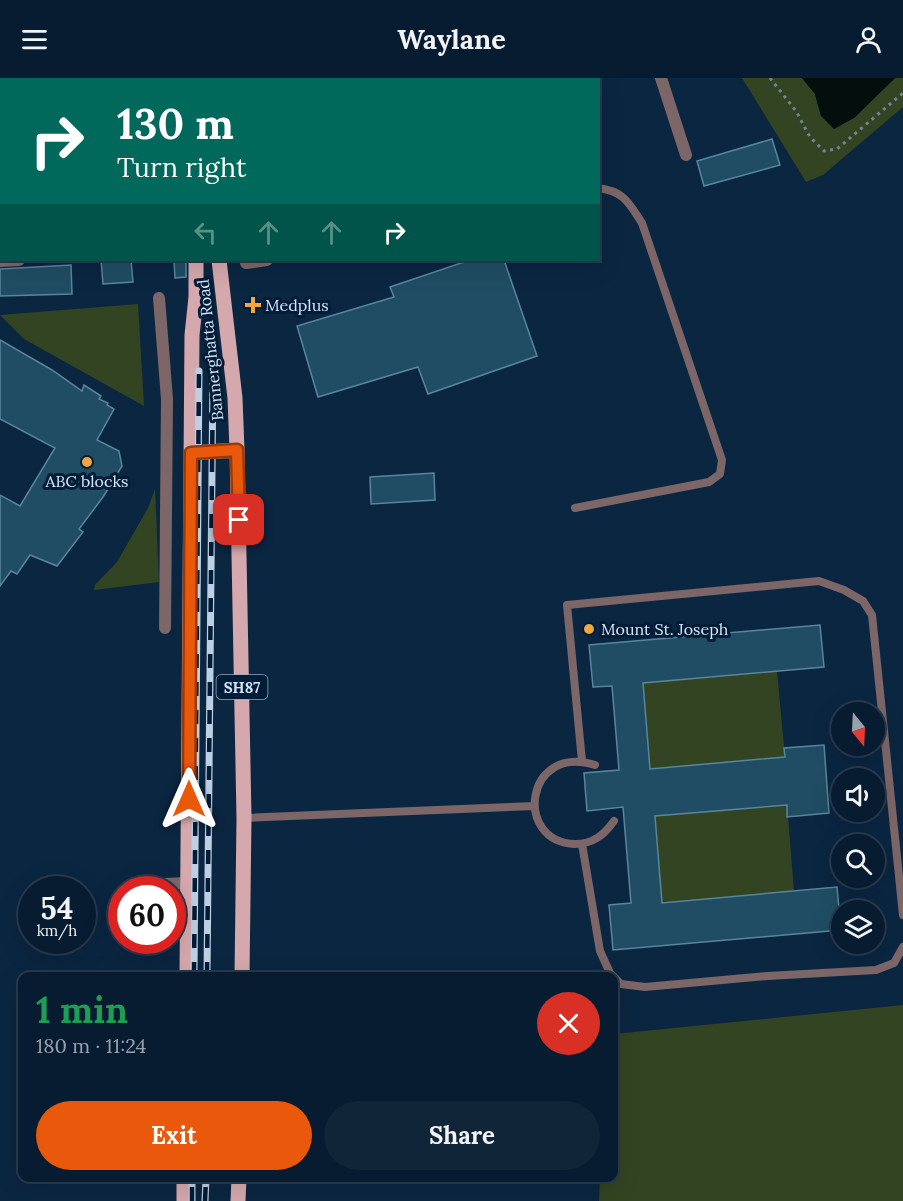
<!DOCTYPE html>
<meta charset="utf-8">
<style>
:root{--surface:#081c31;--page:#112539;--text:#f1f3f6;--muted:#98a1ab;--line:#293a4d;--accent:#ea580c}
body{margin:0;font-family:Lora,serif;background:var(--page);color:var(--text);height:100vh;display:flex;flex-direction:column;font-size:22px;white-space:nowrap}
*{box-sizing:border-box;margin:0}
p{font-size:20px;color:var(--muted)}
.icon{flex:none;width:33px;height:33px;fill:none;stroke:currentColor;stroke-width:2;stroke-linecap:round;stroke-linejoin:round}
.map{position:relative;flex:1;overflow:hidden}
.details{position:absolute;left:18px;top:894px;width:600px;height:210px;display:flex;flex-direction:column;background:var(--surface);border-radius:12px;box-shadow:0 6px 24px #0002,0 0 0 2px var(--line)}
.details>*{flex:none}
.banner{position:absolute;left:0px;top:0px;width:600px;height:183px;box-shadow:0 6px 24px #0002,0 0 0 2px var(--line);background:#00695c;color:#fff;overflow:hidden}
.needle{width:39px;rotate:162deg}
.buttons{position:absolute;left:831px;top:624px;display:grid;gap:12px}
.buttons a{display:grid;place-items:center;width:54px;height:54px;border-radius:50%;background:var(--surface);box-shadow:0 6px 24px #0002,0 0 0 2px var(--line);font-size:30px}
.speed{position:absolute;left:18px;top:798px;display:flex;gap:12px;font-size:30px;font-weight:700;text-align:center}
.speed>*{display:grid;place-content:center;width:78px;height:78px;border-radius:50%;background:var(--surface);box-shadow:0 6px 24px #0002,0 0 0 2px var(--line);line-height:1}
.speed small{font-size:15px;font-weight:400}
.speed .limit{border:9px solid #d22;background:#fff;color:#111}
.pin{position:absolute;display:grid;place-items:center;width:51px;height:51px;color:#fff;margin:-26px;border-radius:12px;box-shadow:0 3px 9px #0006}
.me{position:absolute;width:66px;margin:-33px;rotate:0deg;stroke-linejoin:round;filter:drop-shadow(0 0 4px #0008)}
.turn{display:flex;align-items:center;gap:21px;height:126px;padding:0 18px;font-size:27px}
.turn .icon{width:78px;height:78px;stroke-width:2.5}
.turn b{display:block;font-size:42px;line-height:51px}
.lanes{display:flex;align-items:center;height:57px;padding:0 18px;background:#0003;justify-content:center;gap:30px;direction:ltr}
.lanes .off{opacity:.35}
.round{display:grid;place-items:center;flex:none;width:63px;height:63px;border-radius:32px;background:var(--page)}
.head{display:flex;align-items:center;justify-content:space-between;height:102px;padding:0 18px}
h1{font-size:36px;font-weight:700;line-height:45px;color:#1e9e55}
.button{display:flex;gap:12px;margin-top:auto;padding:12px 18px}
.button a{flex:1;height:69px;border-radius:36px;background:var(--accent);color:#fff;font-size:24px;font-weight:700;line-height:69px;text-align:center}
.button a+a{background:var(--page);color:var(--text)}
header{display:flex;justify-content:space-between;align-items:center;height:78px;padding:0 18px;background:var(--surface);font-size:27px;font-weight:700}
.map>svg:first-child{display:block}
.green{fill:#324422}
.water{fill:#030e0d}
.building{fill:#204d63;stroke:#59869e;stroke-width:1.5}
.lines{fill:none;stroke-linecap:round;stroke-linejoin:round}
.path{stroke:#6f859c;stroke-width:3;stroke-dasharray:3 4.5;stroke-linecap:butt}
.lane{stroke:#7c6668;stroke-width:8}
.street{stroke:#7c6668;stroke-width:12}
.primary{stroke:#d4a8ac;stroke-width:15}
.rail-casing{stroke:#bdcfe3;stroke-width:7}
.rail{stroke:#031c37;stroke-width:4.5;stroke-dasharray:14;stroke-linecap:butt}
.route-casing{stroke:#983908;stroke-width:15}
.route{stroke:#ea580c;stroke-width:10}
.poi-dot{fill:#efa73e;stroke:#031c37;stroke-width:2}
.labels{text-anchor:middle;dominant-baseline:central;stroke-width:6;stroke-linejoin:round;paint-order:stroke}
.shield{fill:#031c37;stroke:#96a9be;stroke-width:1.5}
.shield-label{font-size:15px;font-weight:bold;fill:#d5e5f8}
.poi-label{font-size:16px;fill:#d5e5f8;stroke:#031c37;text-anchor:start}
.street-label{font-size:16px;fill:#d5e5f8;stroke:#031c37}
</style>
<header><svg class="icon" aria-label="menu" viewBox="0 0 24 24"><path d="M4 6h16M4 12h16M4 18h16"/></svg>Waylane<svg class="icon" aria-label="person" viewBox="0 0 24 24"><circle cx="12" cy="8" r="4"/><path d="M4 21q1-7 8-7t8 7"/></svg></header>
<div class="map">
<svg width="903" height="1123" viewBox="0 0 903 1123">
<rect width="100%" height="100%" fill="#0b2641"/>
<path class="green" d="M742,0h60l13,16 6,22 33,2 41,-40h8v29l-80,68 -17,7z
M138,226l6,102 -120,-67 -24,-24z
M155,411l4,93 -65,8 1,-5 22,-23 31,-54z
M777,593l8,86 -135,12 -7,-86z
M787,727l7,86 -132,12 -7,-87z
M903,927v196h-304l1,-23h14v-144z"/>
<path class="water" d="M802,0h93l-41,40 -20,11 -13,-13 -6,-22z"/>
<path class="building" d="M772,61l8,26 -76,21 -7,-25z
M101,182h30l2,22 -30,2z
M174,182h12v17l-11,1z
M470,182h34l33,96 -109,38 -10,-27 -100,30 -21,-71 97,-29 -4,-10z
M71,187l1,29 -72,2v-27z
M0,262l52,30 30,21 2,-6 17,11 -2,3 9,4 -1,2 7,4 -17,31 22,11 3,15 -19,31 -24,32 4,3 -26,34 -27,-11 -13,19 -6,-3 -11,15v-91l20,11 35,-58 -55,-29z
M434,395l1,27 -64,4 -1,-27z
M820,547l4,42 -181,16 7,86 135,-12 -1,-9 40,-3 5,68 -42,4v-12l-132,11 7,87 175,-16 4,43 -228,20 -4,-45 22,-2 -8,-96 -36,4 -3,-38 35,-3 -7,-84 -19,1 -4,-42z"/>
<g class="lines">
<path class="path" d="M770,0l26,33 14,26 14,14 13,-2 66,-56"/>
<path class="lane" d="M496,0l1,2
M575,430l134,-26 11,-8 2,-14 -80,-237c-13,-20 -18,-32 -44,-35
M582,683l-15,-156 252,-24 25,9 19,11 9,14 31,300
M595,687c-70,-22 -82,77 -20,79 18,0 29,-9 39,-23
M244,740l290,-12
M582,766l18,107 10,22 11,11 24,3 123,-11 108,-6 18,-7 9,-16"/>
<path class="street" d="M336,0v2
M410,0v2
M661,0l25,77
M297,2l11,-2
M0,9l2,44
M0,134h2
M0,183l19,-1
M246,185l21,-3
M159,220l8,101 -2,229
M132,812l6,-5 51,-2
M172,829h17"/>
<path class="primary" d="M192,0v2
M219,0v2
M219,182l16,138 2,52 7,368 -2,158
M191,375l46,-3
M187,898l5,-641 4,-38v-37
M184,1123v-23
M238,1123l1,-23"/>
<defs>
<path id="rail" d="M194,898l5,-605
M207,898l6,-606
M192,1123v-23
M205,1123l1,-23"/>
</defs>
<use href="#rail" class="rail-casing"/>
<use href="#rail" class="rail"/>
</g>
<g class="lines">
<defs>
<path id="route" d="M189,721l2,-346 46,-3 2,70"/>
</defs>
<use href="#route" class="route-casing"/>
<use href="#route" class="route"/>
</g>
<g class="poi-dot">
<path d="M250 218h6v6h6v6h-6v6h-6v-6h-6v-6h6z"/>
<circle cx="87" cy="384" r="6"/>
<circle cx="589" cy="551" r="6"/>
</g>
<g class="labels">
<rect class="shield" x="216.5" y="597" width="51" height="24" rx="4.5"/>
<g class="shield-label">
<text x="242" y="609">SH87</text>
</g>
<g class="poi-label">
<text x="265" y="227">Medplus</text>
<text x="87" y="403" text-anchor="middle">ABC blocks</text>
<text x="601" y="551">Mount St. Joseph</text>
</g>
<g class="street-label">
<text transform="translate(210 272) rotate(-96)">Bannerghatta Road</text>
</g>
</g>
</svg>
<div class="buttons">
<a><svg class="needle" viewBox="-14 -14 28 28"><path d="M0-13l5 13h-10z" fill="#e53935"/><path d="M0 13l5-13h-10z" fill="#98a1ab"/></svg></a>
<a><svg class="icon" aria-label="sound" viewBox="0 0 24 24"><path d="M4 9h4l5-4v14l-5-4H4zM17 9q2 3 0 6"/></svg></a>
<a><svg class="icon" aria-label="search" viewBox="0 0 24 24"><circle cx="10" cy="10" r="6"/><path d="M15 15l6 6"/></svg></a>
<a><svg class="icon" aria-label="layers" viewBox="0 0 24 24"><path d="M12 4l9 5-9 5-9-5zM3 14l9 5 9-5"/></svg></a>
</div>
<div class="speed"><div>54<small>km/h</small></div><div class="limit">60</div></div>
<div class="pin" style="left:239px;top:442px;background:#d93025"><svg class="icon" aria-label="arrive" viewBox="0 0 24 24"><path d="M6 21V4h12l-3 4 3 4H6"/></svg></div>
<svg class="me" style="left:189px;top:721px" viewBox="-20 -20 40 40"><path d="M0-17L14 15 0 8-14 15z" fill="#ea580c" stroke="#fff" stroke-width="4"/></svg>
<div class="banner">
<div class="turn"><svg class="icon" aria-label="right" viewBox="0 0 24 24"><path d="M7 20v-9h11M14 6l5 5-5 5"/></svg><div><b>130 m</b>Turn right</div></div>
<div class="lanes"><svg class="icon off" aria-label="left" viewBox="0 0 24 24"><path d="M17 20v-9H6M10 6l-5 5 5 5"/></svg><svg class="icon off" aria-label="ahead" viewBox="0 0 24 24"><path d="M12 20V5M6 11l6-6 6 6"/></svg><svg class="icon off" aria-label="ahead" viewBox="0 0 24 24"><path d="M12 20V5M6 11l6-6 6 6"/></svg><svg class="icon" aria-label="right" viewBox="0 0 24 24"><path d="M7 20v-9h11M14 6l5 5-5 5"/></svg></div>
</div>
<section class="details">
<div class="head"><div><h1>1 min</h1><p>180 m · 11:24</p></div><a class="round" style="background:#d93025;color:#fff"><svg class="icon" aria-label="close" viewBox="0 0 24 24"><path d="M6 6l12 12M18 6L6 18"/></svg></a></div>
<div class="button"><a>Exit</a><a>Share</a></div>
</section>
</div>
